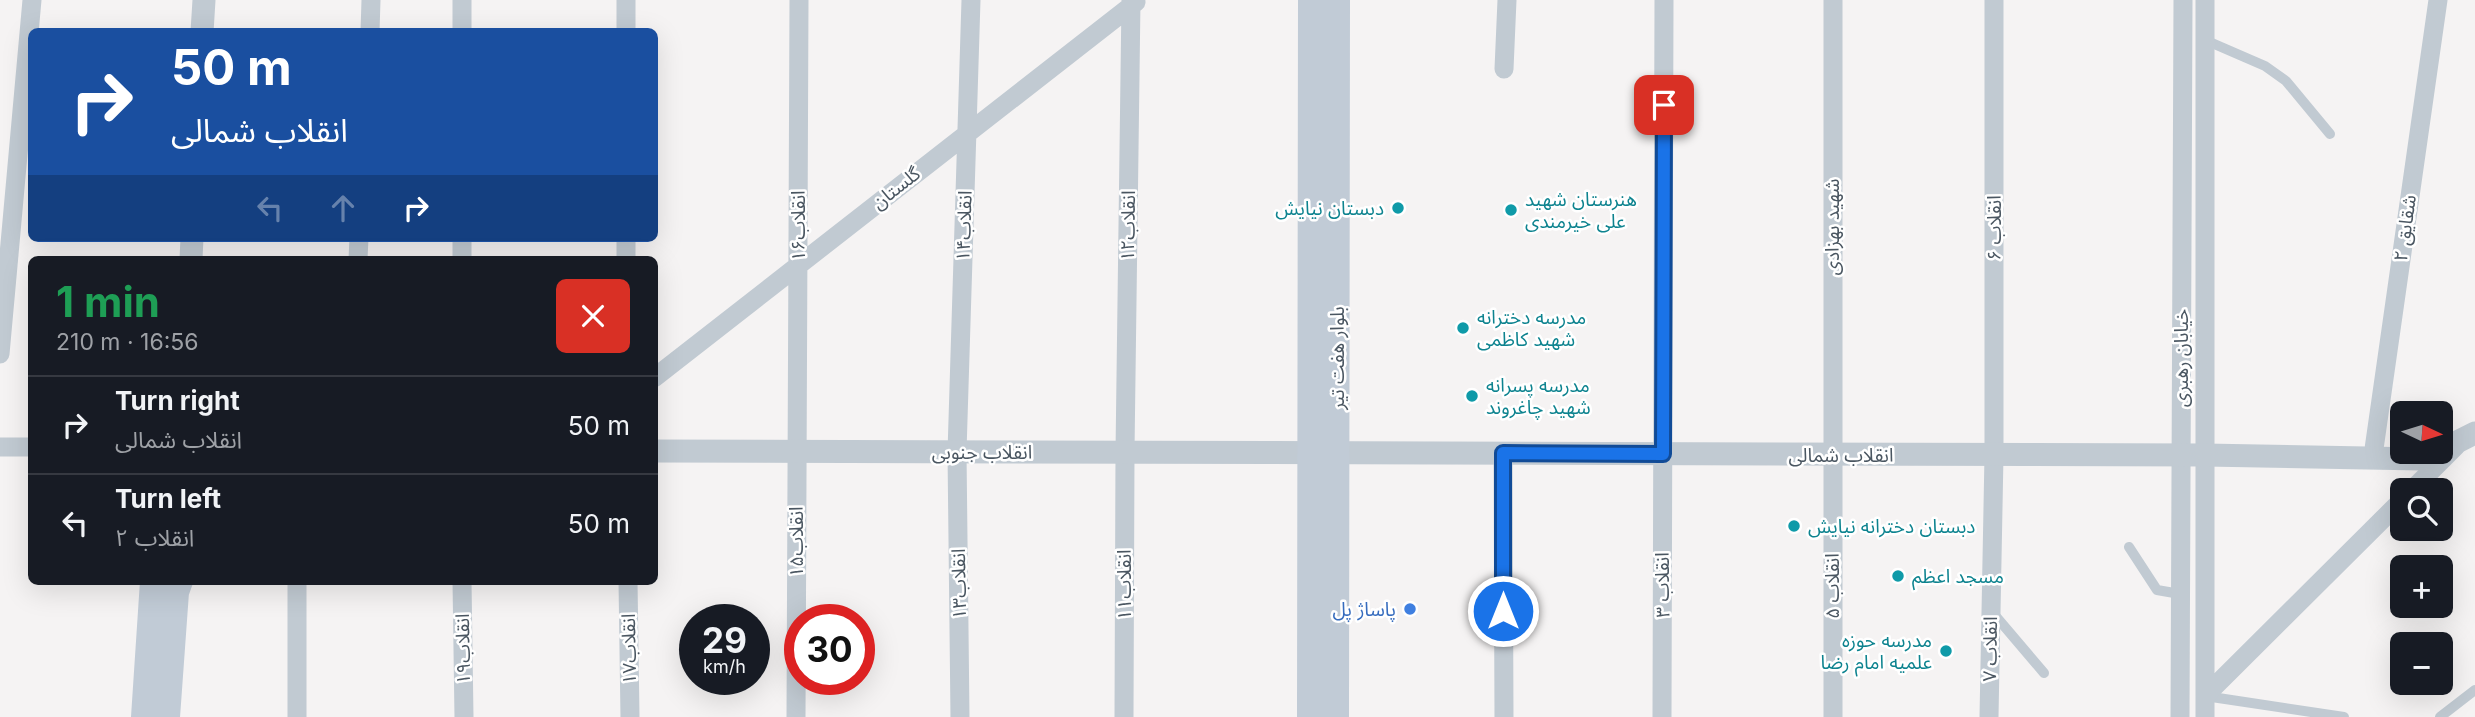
<!DOCTYPE html>
<meta charset="utf-8">
<style>
:root{--surface:#171b24;--page:#20242c;--text:#f1f3f6;--muted:#9ea1a6;--line:#363941}
body{margin:0;font-family:Inter,"Noto Sans Arabic",sans-serif;background:var(--page);color:var(--text);height:100vh;display:flex;flex-direction:column;font-size:26px;white-space:nowrap}
*{box-sizing:border-box;margin:0}
p{font-size:23px;color:var(--muted)}
.icon{flex:none;width:38px;height:38px;fill:none;stroke:currentColor;stroke-width:2;stroke-linecap:round;stroke-linejoin:round}
.map{position:relative;flex:1;overflow:hidden}
.drawer{position:absolute;left:28px;top:256px;width:630px;height:329px;display:flex;flex-direction:column;background:var(--surface);border-radius:10px;box-shadow:0 7px 28px #0002}
.drawer>*{flex:none}
.guide{position:absolute;left:28px;top:28px;width:630px;height:214px;border-radius:10px;box-shadow:0 7px 28px #0002;background:#1a4fa0;color:#fff;overflow:hidden}
.needle{width:46px;rotate:94deg}
.buttons{position:absolute;left:2390px;top:401px;display:grid;gap:14px}
.buttons a{display:grid;place-items:center;width:63px;height:63px;border-radius:10px;background:var(--surface);box-shadow:0 7px 28px #0002;font-size:35px}
.speed{position:absolute;left:679px;top:604px;display:flex;gap:14px;font-size:35px;font-weight:700;text-align:center}
.speed>*{display:grid;place-content:center;width:91px;height:91px;border-radius:50%;background:var(--surface);box-shadow:0 7px 28px #0002;line-height:1}
.speed small{font-size:18px;font-weight:400}
.speed .limit{border:10px solid #d22;background:#fff;color:#111}
.pin{position:absolute;display:grid;place-items:center;width:60px;height:60px;color:#fff;margin:-30px;border-radius:14px;box-shadow:0 4px 10px #0006}
.me{position:absolute;width:77px;margin:-38px;rotate:0deg;stroke-linejoin:round;filter:drop-shadow(0 0 5px #0008)}
.turn{display:flex;align-items:center;gap:24px;height:147px;padding:0 28px;font-size:32px}
.turn .icon{width:91px;height:91px;stroke-width:2.5}
.turn b{display:block;font-size:49px;line-height:60px}
.lanes{display:flex;align-items:center;height:66px;padding:0 28px;background:#0003;justify-content:center;gap:35px;direction:ltr}
.lanes .off{opacity:.35}
.round{display:grid;place-items:center;flex:none;width:74px;height:74px;border-radius:10px;background:var(--page)}
.overview{display:flex;align-items:center;justify-content:space-between;height:119px;padding:0 28px}
h1{font-size:42px;font-weight:700;line-height:52px;color:#1e9e55}
ul{padding:0;list-style:none}
li{display:flex;align-items:center;gap:21px;height:98px;padding:0 28px;border-top:2px solid var(--line)}
li div{flex:1}
li b{display:block;font-size:26px}
li em{font-style:normal}
.map>svg:first-child{display:block}
.lines{fill:none;stroke-linecap:round;stroke-linejoin:round}
.service{stroke:#c1cad2;stroke-width:10}
.minor{stroke:#c1cad2;stroke-width:19}
.tertiary{stroke:#c1cad2;stroke-width:23}
.secondary{stroke:#c1cbd6;stroke-width:26}
.route-casing{stroke:#114b97;stroke-width:18}
.route{stroke:#1a73e8;stroke-width:12}
.culture-dot{fill:#0f9aa8;stroke:#fff;stroke-width:2.5}
.shop-dot{fill:#3f7fe0;stroke:#fff;stroke-width:2.5}
.labels{text-anchor:middle;dominant-baseline:central;stroke-width:5;stroke-linejoin:round;paint-order:stroke}
.street-label{font-size:19px;fill:#4a5661;stroke:#fff}
.culture-label{font-size:19px;fill:#0d838f;stroke:#fff;text-anchor:start}
.shop-label{font-size:19px;fill:#366cbe;stroke:#fff;text-anchor:end}
</style>
<div class="map">
<svg width="2475" height="717" viewBox="0 0 2475 717">
<rect width="100%" height="100%" fill="#f5f3f3"/>
<g class="lines">
<path class="service" d="M2205,40l60,26 21,15 44,53
M2129,547l28,43 23,4
M1993,613l51,60
M2205,696l139,21
M2440,717l35,-27"/>
<path class="minor" d="M370,32l1,-32
M462,32v-32
M626,32v-32
M1504,69l3,-69
M358,259l1,-21
M462,259v-21
M626,259v-21
M0,354l32,-354
M654,378l482,-376
M0,447h32
M1503,453l1,264
M2373,456l65,-456
M2412,490l44,-44
M297,581v136
M462,581l2,136
M628,581l2,136
M2205,696l198,-197
M796,717l3,-717
M960,717l-3,-265 14,-452
M1124,717l1,-265 6,-452
M1662,717l2,-717
M1833,717v-717
M1989,717l5,-262v-455
M2180,717l3,-717
M2205,717v-717"/>
<path class="tertiary" d="M202,32l2,-32
M191,259l1,-21
M2441,450l34,-17
M654,451l1551,4 216,4 17,-7"/>
<path class="secondary" d="M144,717l9,-136
M167,717l9,-125 4,-11
M1310,717l1,-717
M1336,717l1,-717"/>
</g>
<g class="lines">
<defs>
<path id="route" d="M1503,611v-158l160,1 1,-349"/>
</defs>
<use href="#route" class="route-casing"/>
<use href="#route" class="route"/>
</g>
<g class="culture-dot">
<circle cx="1398" cy="208" r="7"/>
<circle cx="1511" cy="210" r="7"/>
<circle cx="1463" cy="328" r="7"/>
<circle cx="1472" cy="396" r="7"/>
<circle cx="1794" cy="526" r="7"/>
<circle cx="1898" cy="576" r="7"/>
<circle cx="1946" cy="651" r="7"/>
</g>
<circle class="shop-dot" cx="1410" cy="609" r="7"/>
<g class="labels">
<g class="street-label">
<text transform="translate(896 188) rotate(-38)">گلستان</text>
<text transform="translate(798 226) rotate(-90)">انقلاب۱۶</text>
<text transform="translate(964 226) rotate(-88)">انقلاب۱۴</text>
<text transform="translate(1128 226) rotate(-89)">انقلاب۱۲</text>
<text transform="translate(1832 227) rotate(-90)">شهید بهزادی</text>
<text transform="translate(1994 228) rotate(-90)">انقلاب ۶</text>
<text transform="translate(2405 228) rotate(-82)">شقایق ۲</text>
<text transform="translate(1337 358) rotate(-90)">بلوار هفت تیر</text>
<text transform="translate(2181 358) rotate(-90)">خیابان رهبری</text>
<text x="982" y="452">انقلاب جنوبی</text>
<text x="1841" y="455">انقلاب شمالی</text>
<text transform="translate(796 542) rotate(-90)">انقلاب۱۵</text>
<text transform="translate(959 584) rotate(-91)">انقلاب۱۳</text>
<text transform="translate(1124 585) rotate(-90)">انقلاب۱۱</text>
<text transform="translate(1662 585) rotate(-90)">انقلاب ۳</text>
<text transform="translate(1832 586) rotate(-90)">انقلاب ۵</text>
<text transform="translate(463 649) rotate(-91)">انقلاب۱۹</text>
<text transform="translate(629 649) rotate(-91)">انقلاب۱۷</text>
<text transform="translate(1990 649) rotate(-89)">انقلاب ۷</text>
</g>
<g class="culture-label">
<text x="1525" y="199">هنرستان شهید<tspan x="1525" dy="22">علی خیرمندی</tspan></text>
<text x="1384" y="208" text-anchor="end">دبستان نیایش</text>
<text x="1477" y="317">مدرسه دخترانه<tspan x="1477" dy="22">شهید کاظمی</tspan></text>
<text x="1486" y="385">مدرسه پسرانه<tspan x="1486" dy="22">شهید چاغروند</tspan></text>
<text x="1808" y="526">دبستان دخترانه نیایش</text>
<text x="1912" y="576">مسجد اعظم</text>
<text x="1932" y="640" text-anchor="end">مدرسه حوزه<tspan x="1932" dy="22">علمیه امام رضا</tspan></text>
</g>
<g class="shop-label">
<text x="1396" y="609">پاساژ پل</text>
</g>
</g>
</svg>
<div class="buttons">
<a><svg class="needle" viewBox="-14 -14 28 28"><path d="M0-13l5 13h-10z" fill="#e53935"/><path d="M0 13l5-13h-10z" fill="#9ea1a6"/></svg></a>
<a><svg class="icon" aria-label="search" viewBox="0 0 24 24"><circle cx="10" cy="10" r="6"/><path d="M15 15l6 6"/></svg></a>
<a>+</a>
<a>−</a>
</div>
<div class="speed"><div>29<small>km/h</small></div><div class="limit">30</div></div>
<div class="pin" style="left:1664px;top:105px;background:#d93025"><svg class="icon" aria-label="arrive" viewBox="0 0 24 24"><path d="M6 21V4h12l-3 4 3 4H6"/></svg></div>
<svg class="me" style="left:1503px;top:611px" viewBox="-20 -20 40 40"><circle r="17" fill="#1a73e8" stroke="#fff" stroke-width="3"/><path d="M0-11L8 9 0 5-8 9z" fill="#fff"/></svg>
<div class="guide">
<div class="turn"><svg class="icon" aria-label="right" viewBox="0 0 24 24"><path d="M7 20v-9h11M14 6l5 5-5 5"/></svg><div><b>50 m</b>انقلاب شمالی</div></div>
<div class="lanes"><svg class="icon off" aria-label="left" viewBox="0 0 24 24"><path d="M17 20v-9H6M10 6l-5 5 5 5"/></svg><svg class="icon off" aria-label="ahead" viewBox="0 0 24 24"><path d="M12 20V5M6 11l6-6 6 6"/></svg><svg class="icon" aria-label="right" viewBox="0 0 24 24"><path d="M7 20v-9h11M14 6l5 5-5 5"/></svg></div>
</div>
<section class="drawer">
<div class="overview"><div><h1>1 min</h1><p>210 m · 16:56</p></div><a class="round" style="background:#d93025;color:#fff"><svg class="icon" aria-label="close" viewBox="0 0 24 24"><path d="M6 6l12 12M18 6L6 18"/></svg></a></div>
<ul>
<li><svg class="icon" aria-label="right" viewBox="0 0 24 24"><path d="M7 20v-9h11M14 6l5 5-5 5"/></svg><div><b>Turn right</b><p>انقلاب شمالی</p></div><em>50 m</em></li>
<li><svg class="icon" aria-label="left" viewBox="0 0 24 24"><path d="M17 20v-9H6M10 6l-5 5 5 5"/></svg><div><b>Turn left</b><p>انقلاب ۲</p></div><em>50 m</em></li>
</ul>
</section>
</div>
